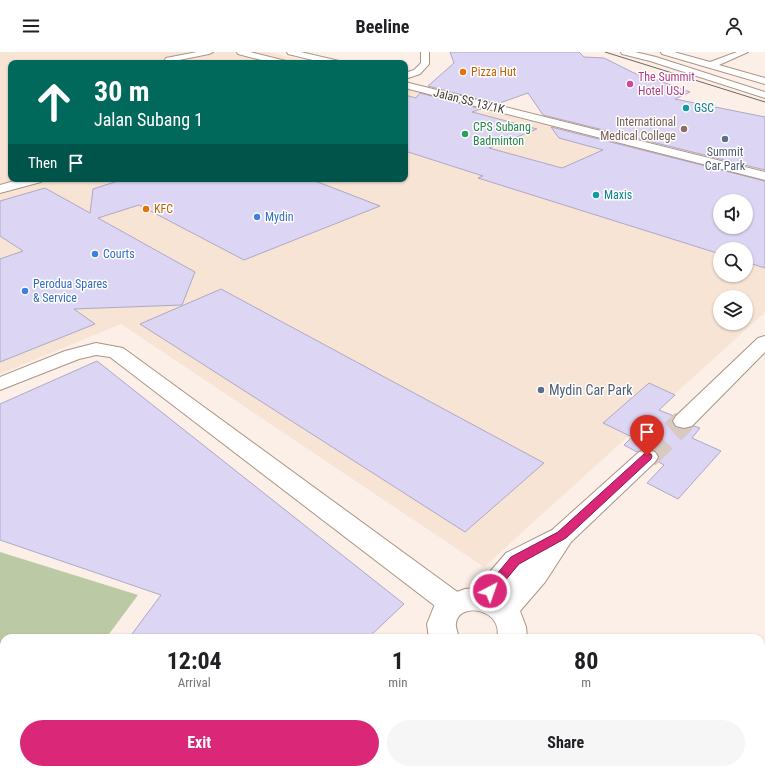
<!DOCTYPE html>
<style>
:root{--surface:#fff;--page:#f6f6f6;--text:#202124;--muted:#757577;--accent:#db2777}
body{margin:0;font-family:"Roboto Condensed",sans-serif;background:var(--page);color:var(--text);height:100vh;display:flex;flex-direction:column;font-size:15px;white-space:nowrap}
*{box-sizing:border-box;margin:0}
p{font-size:13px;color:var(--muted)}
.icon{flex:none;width:22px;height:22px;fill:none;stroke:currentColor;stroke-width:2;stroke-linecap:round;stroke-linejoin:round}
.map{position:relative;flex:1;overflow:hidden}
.drawer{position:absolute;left:0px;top:582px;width:765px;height:140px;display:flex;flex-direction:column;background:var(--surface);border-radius:12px 12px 0 0;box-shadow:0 1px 3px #0004}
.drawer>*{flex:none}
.banner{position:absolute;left:8px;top:8px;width:400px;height:122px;border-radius:8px;box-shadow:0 1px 3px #0004;background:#00695c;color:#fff;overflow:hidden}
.fabs{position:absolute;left:713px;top:142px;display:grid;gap:8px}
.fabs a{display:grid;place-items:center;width:40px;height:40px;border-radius:50%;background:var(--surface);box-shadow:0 1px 3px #0004;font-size:20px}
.pin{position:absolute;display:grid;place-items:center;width:34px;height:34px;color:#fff;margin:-41px -17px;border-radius:50% 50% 50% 0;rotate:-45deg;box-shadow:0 0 4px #0007}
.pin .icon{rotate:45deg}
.me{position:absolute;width:44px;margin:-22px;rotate:41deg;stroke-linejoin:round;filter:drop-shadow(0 0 3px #0008)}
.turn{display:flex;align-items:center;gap:14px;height:84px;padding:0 20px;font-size:18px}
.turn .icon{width:52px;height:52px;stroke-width:2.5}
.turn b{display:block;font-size:28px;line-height:34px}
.then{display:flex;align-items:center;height:38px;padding:0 20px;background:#0003;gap:8px;font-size:15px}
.eta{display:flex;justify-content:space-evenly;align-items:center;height:68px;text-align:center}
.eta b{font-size:24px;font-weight:700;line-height:28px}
.cta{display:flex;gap:8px;margin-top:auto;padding:8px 20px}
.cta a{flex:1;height:46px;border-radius:24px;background:var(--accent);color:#fff;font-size:16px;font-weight:700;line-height:46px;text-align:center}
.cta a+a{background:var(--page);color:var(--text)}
header{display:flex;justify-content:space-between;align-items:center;height:52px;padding:0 20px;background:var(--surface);font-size:18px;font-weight:700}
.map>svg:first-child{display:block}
.commercial{fill:#f7e4d4;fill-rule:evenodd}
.green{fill:#bbcaa4}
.building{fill:#dcd5f3;stroke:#afa8c5;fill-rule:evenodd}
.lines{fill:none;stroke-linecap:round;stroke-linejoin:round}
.street-tunnel{stroke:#d6cac3;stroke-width:24;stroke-dasharray:24 12;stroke-linecap:butt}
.street-casing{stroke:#ae9382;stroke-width:2}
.secondary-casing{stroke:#ae9382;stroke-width:2}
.primary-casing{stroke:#ae9382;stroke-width:2}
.highway-casing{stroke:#ae9382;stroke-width:2}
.street{fill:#fff;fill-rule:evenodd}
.secondary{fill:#fff;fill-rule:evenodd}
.primary{fill:#fff;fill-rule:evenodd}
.highway{fill:#fff;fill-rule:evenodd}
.tram{stroke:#72675f;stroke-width:1}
.route{fill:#db2777;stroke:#8e194d}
.food-dot{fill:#e8710a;stroke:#fff;stroke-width:1.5}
.hotel-dot{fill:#d1479c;stroke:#fff;stroke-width:1.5}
.culture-dot{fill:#0f9aa8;stroke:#fff;stroke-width:1.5}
.education-dot{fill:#8d6e63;stroke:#fff;stroke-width:1.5}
.leisure-dot{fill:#2e9e5b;stroke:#fff;stroke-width:1.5}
.service-dot{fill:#5c6f8a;stroke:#fff;stroke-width:1.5}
.shop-dot{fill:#3f7fe0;stroke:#fff;stroke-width:1.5}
.labels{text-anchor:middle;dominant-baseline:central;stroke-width:3;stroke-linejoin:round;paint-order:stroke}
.far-food-label{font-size:12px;fill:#c56008;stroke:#fff;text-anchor:start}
.far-hotel-label{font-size:12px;fill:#b23c85;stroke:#fff;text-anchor:start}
.far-street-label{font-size:12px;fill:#433830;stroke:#fff}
.far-culture-label{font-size:12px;fill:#0d838f;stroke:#fff;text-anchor:start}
.far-education-label{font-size:12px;fill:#785e54;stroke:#fff;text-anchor:end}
.far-leisure-label{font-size:12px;fill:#27864d;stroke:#fff;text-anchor:start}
.far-service-label{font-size:12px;fill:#4e5e75;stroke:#fff}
.far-shop-label{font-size:12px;fill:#366cbe;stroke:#fff;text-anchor:start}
.service-label{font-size:14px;fill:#4e5e75;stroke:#fff;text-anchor:start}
</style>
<header><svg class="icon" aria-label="menu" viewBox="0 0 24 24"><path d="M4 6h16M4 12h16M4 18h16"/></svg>Beeline<svg class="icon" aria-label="person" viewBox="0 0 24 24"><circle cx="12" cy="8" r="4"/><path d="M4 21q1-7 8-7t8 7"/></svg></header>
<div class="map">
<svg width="765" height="722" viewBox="0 0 765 722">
<rect width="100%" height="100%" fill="#fbefe8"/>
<path class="commercial" d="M0,0h269l44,11h-302v116h394v-93l360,91v135l-281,255 -363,-243 -121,50zM720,149h26v26h-26zM720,197h26v26h-26zM720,245h26v26h-26z"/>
<path class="green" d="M0,500l138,43 -32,43h-102v70l-4,-2z"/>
<path class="building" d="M450,0h129l5,5 20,1 34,17v-2l52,19 -15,7 90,18v53l-222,-55 -15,-22 -31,11 -69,-18 26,-23z
M420,41l61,16 -9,3 65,17 -48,19 73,20 41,-18 -44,-12 -8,-11 214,54v87l-19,-6v-13h-26v5l-242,-76 5,-2 -78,-25v-56l11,3zM720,149h26v26h-26z
M124,127h186l70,27 -136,54 -105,-55 -41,13 97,54 -13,33 -108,4 21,15 -95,38v-103l23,-8 -23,-15v-35l45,-13 45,25 3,-24z
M221,237l323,174 -79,69 -325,-208z
M97,309l307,243 -36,34h-239l32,-43 -161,-55v-136z
M649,331l26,12 -16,15 15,6 -2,6 3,5 9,2 10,-3 6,2 -8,10 29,13 -43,48 -31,-16 17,-18 -7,-4 2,-5 -3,-5 -9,-2 -10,3 -13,-7 8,-8 -29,-14z"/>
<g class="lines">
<path class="street-tunnel" d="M647,405l37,-36"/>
<defs>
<path id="street" d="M197,0h16l-4,2 -40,8 -4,-2 1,-2z
M237,0h13l36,9 1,2h-14l-35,-9z
M661,0h13l36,10 27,-10h11l-29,13 46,13v6l-103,-30z
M297,9h18l4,2h-23z
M765,284v16l-73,74 -8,2 -8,-2 -3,-5 3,-5 82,-78z
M647,398l8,2 3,5 -3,5 -84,80 -26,40 -25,29 6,16 1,11h-30c7,-29 -38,-37 -41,-15 -1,4 2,10 3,15h-30l-2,-14 8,-20 8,-7 22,-8 11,-1 30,-35 46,-23 87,-78z"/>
<path id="secondary" d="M287,0h14l38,9 1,2h-15l-37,-9z
M421,0h8v12l-9,10 -15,5v-6l9,-3 7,-7z
M405,30l360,90v8l-360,-92z
M21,127h22l-2,3 -41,11v-8z"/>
<path id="primary" d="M621,0h14l21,5 109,35v6l-115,-37 -28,-7z"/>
<path id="highway" d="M96,291l27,5 340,248 5,8 -5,8 -10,4 -10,-4 -333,-255 -14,-2 -17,4 -79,31v-13l65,-26z
M579,718h36l-1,4h-36z"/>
</defs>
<use href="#street" class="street-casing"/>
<use href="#secondary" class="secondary-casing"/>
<use href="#primary" class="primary-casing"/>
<use href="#highway" class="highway-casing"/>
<use href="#street" class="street"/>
<use href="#secondary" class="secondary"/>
<use href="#primary" class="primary"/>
<use href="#highway" class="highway"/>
<path class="tram" d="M605,0l160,50"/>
</g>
<path class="route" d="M647,401l4,1 1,2 -1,3 -85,79 -47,26 -25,30 -4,1 -4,-1 -2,-3 2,-4 25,-30 47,-25 86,-78z"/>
<g class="food-dot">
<circle cx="463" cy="20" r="4"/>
<circle cx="146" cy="157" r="4"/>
</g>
<circle class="hotel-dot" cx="630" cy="32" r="4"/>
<g class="culture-dot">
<circle cx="686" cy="56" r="4"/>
<circle cx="596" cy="143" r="4"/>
</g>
<circle class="education-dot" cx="684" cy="77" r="4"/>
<circle class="leisure-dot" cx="465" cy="82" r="4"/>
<g class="service-dot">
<circle cx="725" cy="87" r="4"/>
<circle cx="541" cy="338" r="4"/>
</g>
<g class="shop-dot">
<circle cx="257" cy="165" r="4"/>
<circle cx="95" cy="202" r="4"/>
<circle cx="25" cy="239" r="4"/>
</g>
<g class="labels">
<g class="far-food-label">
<text x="471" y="20">Pizza Hut</text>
<text x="154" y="157">KFC</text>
</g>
<g class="far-hotel-label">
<text x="638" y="25">The Summit<tspan x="638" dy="14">Hotel USJ</tspan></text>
</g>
<g class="far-street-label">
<text transform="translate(469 49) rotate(14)">Jalan SS 13/1K</text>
</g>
<g class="far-culture-label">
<text x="694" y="56">GSC</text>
<text x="604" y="143">Maxis</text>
</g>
<g class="far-education-label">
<text x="676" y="70">International<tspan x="676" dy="14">Medical College</tspan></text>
</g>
<g class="far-leisure-label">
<text x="473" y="75">CPS Subang<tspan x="473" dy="14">Badminton</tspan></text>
</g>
<g class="far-service-label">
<text x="725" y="100">Summit<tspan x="725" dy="14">Car Park</tspan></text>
</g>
<g class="far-shop-label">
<text x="265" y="165">Mydin</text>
<text x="103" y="202">Courts</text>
<text x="33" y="232">Perodua Spares<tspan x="33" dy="14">&amp; Service</tspan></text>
</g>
<g class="service-label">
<text x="549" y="338">Mydin Car Park</text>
</g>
</g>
</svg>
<div class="fabs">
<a><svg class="icon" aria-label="sound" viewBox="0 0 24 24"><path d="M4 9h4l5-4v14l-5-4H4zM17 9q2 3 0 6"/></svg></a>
<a><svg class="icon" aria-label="search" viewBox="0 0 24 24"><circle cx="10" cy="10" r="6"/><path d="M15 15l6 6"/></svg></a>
<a><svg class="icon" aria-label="layers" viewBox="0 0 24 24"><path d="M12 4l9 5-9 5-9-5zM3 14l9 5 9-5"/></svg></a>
</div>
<div class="pin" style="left:647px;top:404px;background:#d93025"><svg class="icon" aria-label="arrive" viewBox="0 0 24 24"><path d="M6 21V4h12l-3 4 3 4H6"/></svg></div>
<svg class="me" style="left:490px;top:539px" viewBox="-20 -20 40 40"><circle r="17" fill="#db2777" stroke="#fff" stroke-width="3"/><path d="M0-11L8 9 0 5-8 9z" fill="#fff"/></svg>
<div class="banner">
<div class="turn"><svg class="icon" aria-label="ahead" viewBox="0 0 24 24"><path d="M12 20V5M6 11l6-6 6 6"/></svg><div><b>30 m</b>Jalan Subang 1</div></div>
<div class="then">Then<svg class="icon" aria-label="arrive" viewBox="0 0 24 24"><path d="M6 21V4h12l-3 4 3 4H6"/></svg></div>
</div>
<section class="drawer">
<div class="eta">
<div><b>12:04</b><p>Arrival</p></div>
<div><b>1</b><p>min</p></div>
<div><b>80</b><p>m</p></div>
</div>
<div class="cta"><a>Exit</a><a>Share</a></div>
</section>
</div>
